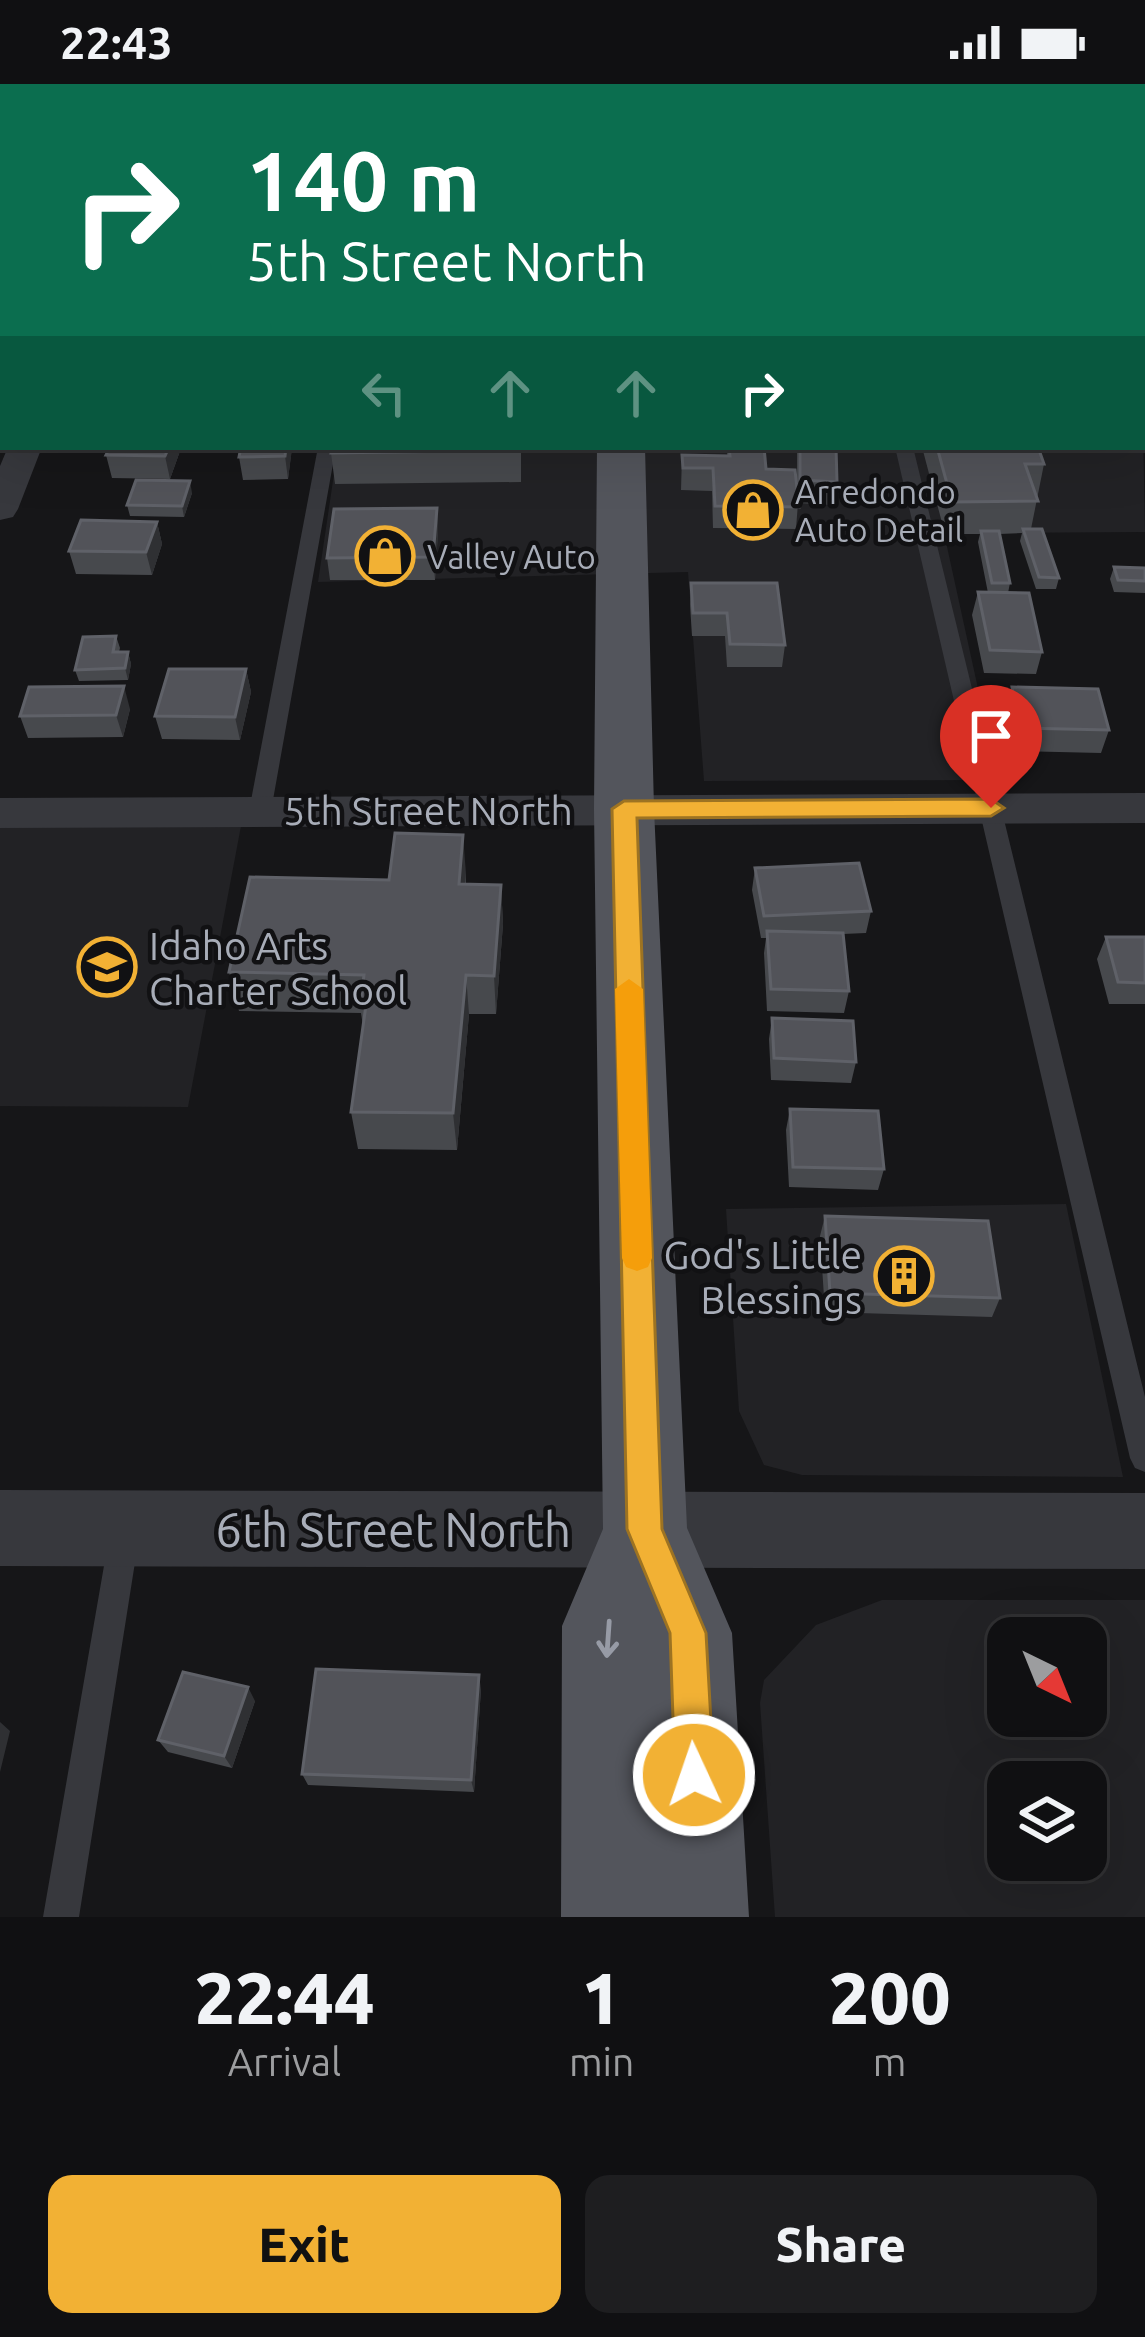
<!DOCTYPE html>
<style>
:root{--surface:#101012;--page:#1e1e20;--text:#f1f3f6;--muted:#9c9d9f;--line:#303032;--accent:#f2b134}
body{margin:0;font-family:Ubuntu,sans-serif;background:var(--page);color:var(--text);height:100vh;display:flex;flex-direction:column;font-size:45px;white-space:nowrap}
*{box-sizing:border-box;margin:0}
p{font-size:39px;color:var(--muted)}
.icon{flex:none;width:66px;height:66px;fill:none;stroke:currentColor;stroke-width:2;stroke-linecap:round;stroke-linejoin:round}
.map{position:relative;height:1833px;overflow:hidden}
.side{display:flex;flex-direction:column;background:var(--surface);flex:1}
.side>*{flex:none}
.hud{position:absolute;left:0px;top:0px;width:1146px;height:366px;box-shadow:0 12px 48px #0002,0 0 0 3px var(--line);background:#0b6e4f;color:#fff;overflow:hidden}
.needle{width:78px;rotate:137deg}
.buttons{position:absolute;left:987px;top:1533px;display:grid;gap:24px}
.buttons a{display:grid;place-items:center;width:120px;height:120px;border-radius:24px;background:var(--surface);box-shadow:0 12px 48px #0002,0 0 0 3px var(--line);font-size:60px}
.pin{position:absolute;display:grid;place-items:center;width:102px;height:102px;color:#fff;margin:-123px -51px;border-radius:50% 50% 50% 0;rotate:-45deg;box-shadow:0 0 12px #0007}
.pin .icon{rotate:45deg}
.me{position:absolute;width:132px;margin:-66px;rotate:357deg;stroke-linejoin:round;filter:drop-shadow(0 0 9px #0008)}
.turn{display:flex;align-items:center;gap:42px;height:252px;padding:0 48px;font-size:54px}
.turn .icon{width:156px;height:156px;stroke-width:2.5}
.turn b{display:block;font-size:84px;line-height:102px}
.lanes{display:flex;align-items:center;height:114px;padding:0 48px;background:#0003;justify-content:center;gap:60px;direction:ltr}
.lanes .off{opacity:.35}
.eta{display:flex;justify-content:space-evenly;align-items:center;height:204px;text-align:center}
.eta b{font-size:72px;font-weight:800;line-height:84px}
.action{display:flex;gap:24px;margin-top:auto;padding:24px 48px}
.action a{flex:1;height:138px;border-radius:24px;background:var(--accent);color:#111;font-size:48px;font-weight:800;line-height:138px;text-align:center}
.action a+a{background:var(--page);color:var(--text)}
.status{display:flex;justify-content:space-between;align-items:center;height:84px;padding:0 60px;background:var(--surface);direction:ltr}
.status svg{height:33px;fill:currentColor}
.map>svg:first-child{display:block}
.built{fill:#222225;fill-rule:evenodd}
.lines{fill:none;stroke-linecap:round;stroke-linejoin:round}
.service{fill:#37383d;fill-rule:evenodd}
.minor{fill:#37383d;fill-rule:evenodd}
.tertiary{fill:#37383d;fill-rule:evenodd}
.primary{fill:#53555c;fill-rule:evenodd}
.wall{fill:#47494d}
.shaded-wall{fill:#2f3033}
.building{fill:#525359;stroke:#5f6168;stroke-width:3}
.oneway{stroke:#979ba6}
.route{fill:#f2b134;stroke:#9d7322;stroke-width:3}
.slow{fill:#f59e0b}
.labels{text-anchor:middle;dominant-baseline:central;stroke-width:9;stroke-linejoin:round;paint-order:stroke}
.far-poi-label{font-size:33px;fill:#a8adb8;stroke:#111113;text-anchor:start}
.street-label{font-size:39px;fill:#a8adb8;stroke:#111113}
.poi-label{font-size:39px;fill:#a8adb8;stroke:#111113;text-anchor:start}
.near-street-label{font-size:48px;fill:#a8adb8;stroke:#111113}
</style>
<div class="status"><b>22:43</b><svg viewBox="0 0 49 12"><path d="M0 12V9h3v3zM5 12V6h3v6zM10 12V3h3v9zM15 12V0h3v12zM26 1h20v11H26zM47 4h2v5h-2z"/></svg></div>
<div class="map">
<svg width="1145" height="1833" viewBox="0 0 1145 1833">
<rect width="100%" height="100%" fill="#161618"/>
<path class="built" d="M1143,341l2,107 -201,1 54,247 -294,1 -16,-209 -370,10 20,-135h805z
M241,742l-53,281 -188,-1v-279z
M1066,1120l57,273 -321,-2 -38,-10 -25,-54 -13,-202z
M882,1516h263v317h-370l-15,-214 4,-23 52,-55zM1008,1554h78v78h-78zM1008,1698h78v78h-78z"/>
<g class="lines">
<path class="service" d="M602,0h88l3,3h-90z
M815,0h12l1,3h-12z
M1143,69h2v8h-2z
M318,363h18l-65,364 -11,8 -11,-8z
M895,363h18l232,950v75l-10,-4 -5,-10z
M124,1438l11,4 4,11 -60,380h-36l66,-380 4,-11z"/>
<path class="minor" d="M158,0h26l-27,3z
M1023,0h26l2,3h-26z
M1143,229h2v23h-2z
M0,314h3v20h-3z
M1143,316h2v20h-2z
M8,363h34l-24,62 -5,8 -13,3v-54z
M1145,709v30l-1145,5v-30z"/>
<path class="tertiary" d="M0,1406l1145,3v76l-1145,-3z"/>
<path class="primary" d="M590,0h36v3h-36z
M597,363h48l9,362 33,719 45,105 17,284h-188l1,-291 41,-97 -9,-720z"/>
</g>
<path class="wall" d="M74,0h57l-2,3 -55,-1z
M409,0h67v3h-67z
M0,69h3v59h-3z
M0,153h3v59h-3z
M110,363h69l1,4 -10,28 -58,-1 -6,-23z
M241,363h51l-4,32 -45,1 -4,-23z
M521,363v35l-186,2 -4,-31z
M727,363h37l2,22 31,19v-41h39l1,35 -3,23 -36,-2 -2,26 -83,-1 -1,-37 -31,-1 1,-35 45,1z
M922,363h116l6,17 -13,65 28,49 -3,11h-20l-16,-48 2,-8 -23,1 11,49 -2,10 34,59 -6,22 -52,-1 -12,-58 6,-23 10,1 -10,-51 2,-8h-35z
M192,409l-8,24 -54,-1 -3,-11z
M437,424l1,23 -3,49h-105l-3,-22z
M157,438l5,22 -10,31 -76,-1 -7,-23z
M1114,483l31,1v25l-31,-1 -4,-13z
M691,499l94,62 -3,22h-55l-2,-31h-33l-2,-31z
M116,552l4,12 -1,4h9l3,12 -3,16 -49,1 -4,-11z
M246,585l5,23 -11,48 -78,-1 -7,-23z
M1012,603l97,43 -8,23 -88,-2 -8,-41z
M130,625l-7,28 -95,1 -8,-22z
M755,784l116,43 -5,22 -23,1 6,57 -5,22 -77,-2 -3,-58 2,-15h-5l-9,-48z
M466,790v11h35l2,39 -7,90h-27l-12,136 -99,-1 -7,-37 12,-86 -2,-13 -122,-2 -10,-39 160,-92z
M1106,853h39v67h-36l-12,-45z
M772,934l84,44 -5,21 -80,-3 -2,-41z
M790,1025l94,60 -6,21 -89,-3 -3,-57z
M825,1132l175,82 -8,19 -167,-5 -5,-76z
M481,1605l-7,103 -166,-7 -6,-11z
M255,1617l-23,67 -64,-16 -10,-12z"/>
<path class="shaded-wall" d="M169,363h10l1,4 -10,28 -5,-23z
M286,363h6v2l-4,30 -3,-23z
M190,397l2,12 -8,24 -2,-11z
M437,424l1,23 -3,49 -2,-23z
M157,438l5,22 -10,31 -6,-23z
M128,568l3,12 -3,16 -3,-12z
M246,585l5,23 -11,48 -5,-23z
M124,602l6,23 -7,28 -7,-22z
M463,751l3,39 -4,50 -3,-40z
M501,801l2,39 -7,90 -2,-38z
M466,891l3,39 -12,136 -4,-37z
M479,1591l2,14 -7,103 -3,-12z
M248,1603l7,14 -23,67 -8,-12z
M0,1638l10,9 -10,41z"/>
<path class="building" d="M288,0h36l-1,3h-36z
M759,0h62l1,3h-62z
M845,0h158l1,3h-159z
M0,69h3v29h-3z
M0,153h3v38h-3z
M110,363h59l-4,9 -59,-1z
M241,363h45l-1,9 -46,1z
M332,363h188v3l-189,3z
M729,363h35l2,22 29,1 4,37 -84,-1 -2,-38h-30l-1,-13 48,1z
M800,363h36l1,35 -37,-2z
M937,363h101l6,17h-19l13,37 -86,1z
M136,396l54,1 -8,25 -55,-1z
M437,424l-4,49 -106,1 7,-49z
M81,436l76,2 -11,30 -77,-1z
M1023,445h19l17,49 -20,-1z
M981,447h18l11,52h-18z
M1114,483l31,1v13l-27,-1z
M691,499h86l8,62 -55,-1 -3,-31h-34z
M978,508l51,1 13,59 -52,-2z
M116,552l-3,16h15l-3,16 -50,2 8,-33z
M169,585h77l-11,48 -80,-1z
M124,602l-8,29 -96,1 9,-29z
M1012,603l86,2 11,41 -89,-2z
M395,749l68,2 -4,49 42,1 -7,91 -28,-1 -13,138 -102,-1 15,-107 -6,1 4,-31 -135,-3 21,-95 139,3z
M859,779l12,48 -107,5 -9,-48z
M767,847l76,2 6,58 -78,-2z
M1106,853h39v46l-27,-1z
M772,934l81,3 3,41 -82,-4z
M790,1025l88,2 6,58 -91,-2z
M825,1132l163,5 12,77 -170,-5z
M316,1585l163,6 -8,105 -169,-6z
M183,1588l65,15 -24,69 -66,-16z"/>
<defs><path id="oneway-shaft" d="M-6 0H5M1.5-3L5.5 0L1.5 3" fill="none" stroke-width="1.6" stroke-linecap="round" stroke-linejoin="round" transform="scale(3)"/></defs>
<use class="oneway" href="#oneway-shaft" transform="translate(608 1555) rotate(94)"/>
<path class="route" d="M991,715l13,9 -13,8 -354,2 25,711 44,104 8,142 -6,14 -14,5 -13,-5 -6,-14 -5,-142 -43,-104 -15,-720 12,-8z"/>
<path class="slow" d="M629,895l14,10 9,269 -4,9 -11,4 -11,-4 -4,-9 -7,-269z"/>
<defs>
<symbol id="shop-ring" viewBox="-11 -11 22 22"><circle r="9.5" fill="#111113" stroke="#f2b134" stroke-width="1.5"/><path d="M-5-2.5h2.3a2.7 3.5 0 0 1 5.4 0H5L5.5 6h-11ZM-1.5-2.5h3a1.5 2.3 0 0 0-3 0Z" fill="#f2b134"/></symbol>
<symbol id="school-ring" viewBox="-11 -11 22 22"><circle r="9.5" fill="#111113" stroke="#f2b134" stroke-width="1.5"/><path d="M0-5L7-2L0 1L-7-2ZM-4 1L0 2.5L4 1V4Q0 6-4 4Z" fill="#f2b134"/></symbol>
<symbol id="building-ring" viewBox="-11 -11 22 22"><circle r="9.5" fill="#111113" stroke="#f2b134" stroke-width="1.5"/><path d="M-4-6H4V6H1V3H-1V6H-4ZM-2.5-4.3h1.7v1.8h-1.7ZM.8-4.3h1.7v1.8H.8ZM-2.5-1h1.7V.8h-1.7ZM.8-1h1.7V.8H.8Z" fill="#f2b134"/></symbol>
</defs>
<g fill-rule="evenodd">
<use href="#shop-ring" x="720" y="393" width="66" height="66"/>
<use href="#shop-ring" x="352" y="439" width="66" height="66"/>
<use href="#school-ring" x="74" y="850" width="66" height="66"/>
<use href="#building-ring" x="871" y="1159" width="66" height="66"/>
</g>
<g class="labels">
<g class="far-poi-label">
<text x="795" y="407">Arredondo<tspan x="795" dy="38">Auto Detail</tspan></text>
<text x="427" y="472">Valley Auto</text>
</g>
<g class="street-label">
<text x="428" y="726">5th Street North</text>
</g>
<g class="poi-label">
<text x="149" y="861">Idaho Arts<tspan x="149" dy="45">Charter School</tspan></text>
<text x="862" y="1170" text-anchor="end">God's Little<tspan x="862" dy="45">Blessings</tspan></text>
</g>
<g class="near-street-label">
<text x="393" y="1445">6th Street North</text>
</g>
</g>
</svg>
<div class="buttons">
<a><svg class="needle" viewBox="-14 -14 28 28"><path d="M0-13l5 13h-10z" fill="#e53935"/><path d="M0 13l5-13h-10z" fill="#9c9d9f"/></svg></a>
<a><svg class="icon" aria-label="layers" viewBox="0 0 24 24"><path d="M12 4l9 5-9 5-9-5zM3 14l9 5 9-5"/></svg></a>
</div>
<div class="pin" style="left:991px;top:724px;background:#d93025"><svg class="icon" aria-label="arrive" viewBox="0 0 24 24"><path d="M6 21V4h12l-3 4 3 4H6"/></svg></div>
<svg class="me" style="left:694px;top:1691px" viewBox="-20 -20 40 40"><circle r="17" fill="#f2b134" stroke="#fff" stroke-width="3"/><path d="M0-11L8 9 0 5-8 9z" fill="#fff"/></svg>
<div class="hud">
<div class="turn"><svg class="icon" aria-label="right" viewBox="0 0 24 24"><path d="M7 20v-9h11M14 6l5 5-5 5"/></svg><div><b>140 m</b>5th Street North</div></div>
<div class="lanes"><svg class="icon off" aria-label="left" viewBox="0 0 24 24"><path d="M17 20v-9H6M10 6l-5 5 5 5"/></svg><svg class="icon off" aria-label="ahead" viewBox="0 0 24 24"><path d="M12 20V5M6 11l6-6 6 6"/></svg><svg class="icon off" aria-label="ahead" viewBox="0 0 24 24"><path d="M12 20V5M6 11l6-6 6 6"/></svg><svg class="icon" aria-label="right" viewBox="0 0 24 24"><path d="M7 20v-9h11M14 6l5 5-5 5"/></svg></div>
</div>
</div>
<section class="side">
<div class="eta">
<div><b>22:44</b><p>Arrival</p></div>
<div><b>1</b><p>min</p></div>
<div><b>200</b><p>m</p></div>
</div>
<div class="action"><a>Exit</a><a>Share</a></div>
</section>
